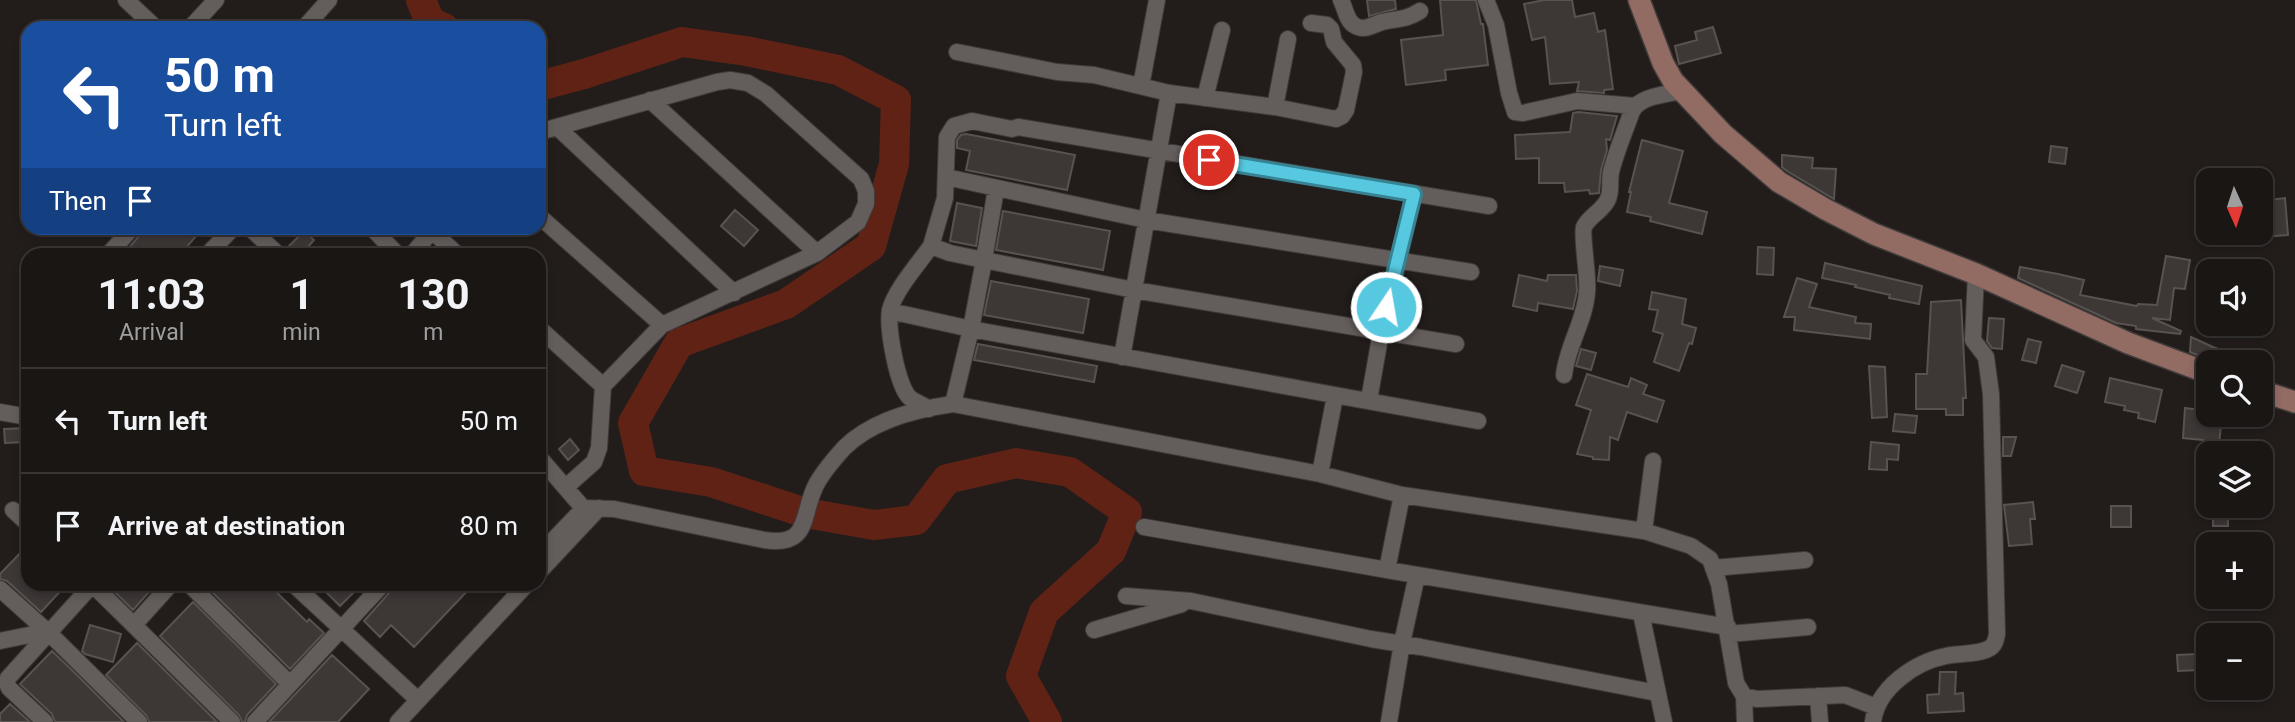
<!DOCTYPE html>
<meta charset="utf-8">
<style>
:root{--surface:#1a1614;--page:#272322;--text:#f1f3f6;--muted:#9f9fa0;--line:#383534}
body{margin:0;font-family:Roboto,sans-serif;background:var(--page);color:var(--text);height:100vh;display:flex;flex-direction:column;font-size:26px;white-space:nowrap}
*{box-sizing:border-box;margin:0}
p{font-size:23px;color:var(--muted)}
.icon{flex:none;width:38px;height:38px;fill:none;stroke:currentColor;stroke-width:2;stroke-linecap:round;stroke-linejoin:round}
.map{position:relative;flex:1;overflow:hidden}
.sheet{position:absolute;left:21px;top:248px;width:525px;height:343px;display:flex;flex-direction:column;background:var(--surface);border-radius:21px;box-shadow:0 4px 10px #0003,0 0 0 2px var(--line)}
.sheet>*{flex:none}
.top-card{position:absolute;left:21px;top:21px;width:525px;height:214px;border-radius:21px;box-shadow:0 4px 10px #0003,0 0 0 2px var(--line);background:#1a4fa0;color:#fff;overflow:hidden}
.needle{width:46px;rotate:177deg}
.controls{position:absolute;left:2196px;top:168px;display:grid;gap:14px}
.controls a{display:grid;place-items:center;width:77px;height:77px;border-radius:14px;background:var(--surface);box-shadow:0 4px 10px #0003,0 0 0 2px var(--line);font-size:35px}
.pin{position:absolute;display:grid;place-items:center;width:60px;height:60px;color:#fff;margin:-30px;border:4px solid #fff;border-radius:50%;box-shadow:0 2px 7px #0007}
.me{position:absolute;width:77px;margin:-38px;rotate:12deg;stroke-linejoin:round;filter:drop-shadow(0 0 5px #0008)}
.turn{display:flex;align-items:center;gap:24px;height:147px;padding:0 28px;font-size:32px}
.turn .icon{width:91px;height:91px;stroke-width:2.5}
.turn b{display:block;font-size:49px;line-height:60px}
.then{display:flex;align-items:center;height:66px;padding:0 28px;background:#0003;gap:14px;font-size:26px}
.eta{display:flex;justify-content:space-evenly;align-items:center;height:119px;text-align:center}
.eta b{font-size:42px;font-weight:700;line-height:49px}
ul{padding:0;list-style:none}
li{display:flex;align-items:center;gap:21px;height:105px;padding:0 28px;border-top:2px solid var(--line)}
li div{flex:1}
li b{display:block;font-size:26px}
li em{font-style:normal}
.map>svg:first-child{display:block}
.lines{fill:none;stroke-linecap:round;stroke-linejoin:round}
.river{stroke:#612216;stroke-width:30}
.building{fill:#3d3736;stroke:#585251;stroke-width:2}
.street-casing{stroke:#3f3b3a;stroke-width:18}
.secondary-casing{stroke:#3f3b3a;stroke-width:24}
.street{stroke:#635d5b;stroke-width:16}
.secondary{stroke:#926b63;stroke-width:21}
.route-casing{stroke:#388392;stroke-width:18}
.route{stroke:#56c9e0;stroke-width:12}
</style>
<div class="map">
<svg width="2295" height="722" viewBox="0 0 2295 722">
<rect width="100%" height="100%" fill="#221d1b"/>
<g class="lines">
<path class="river" d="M421,0l9,22 14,6
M539,86l45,-12 98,-32 64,9 92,19 58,30 -2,64 -23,82 -85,58 -107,39 -46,80 11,48 67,11 95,31 68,12 42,-5 31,-41 69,-16 54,9 57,40 -16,39 -67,61 -23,64 26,46"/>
</g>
<path class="building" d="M1367,0h28l1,9 -27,7z
M1440,0h36l5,24h2l5,41 -43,5 1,10 -40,5 -5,-45 42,-5z
M1544,0h28l3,17 19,-4 4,19 7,-2 8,59 -9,1v3l-27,-2 2,-9 -29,2 -5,-47 -13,3 -8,-36z
M1713,27l8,26 -42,11 -4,-18 22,-6 -2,-8z
M1578,112l39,4 -7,24 -4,-1 1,11 -6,20 -2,23 -9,1 -1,-4 -24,2 -1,-9h-25v-25l-23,1 -1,-24 55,-3 3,-19z
M966,134l109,21 -8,35 -101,-20 4,-19 -13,-3v-8l4,-5z
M1642,140l41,11 -14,52 38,9 -5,22 -52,-13 1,-4 -24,-5 4,-20h-2z
M2051,146l16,2 -2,16 -16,-2z
M1782,155l31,3 -1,10 24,1 -2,30 -47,-28 -5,-4z
M2285,198l3,37 -27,2v-36z
M957,203l25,5 -6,38 -26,-5z
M735,210l23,20 -14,16 -23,-20z
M1003,211l107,20 -7,39 -107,-20z
M142,228h61l-24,28h-57l18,-21z
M304,231l10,9 -14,16 -11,-10z
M1758,247l16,1 -1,27 -16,-1z
M2166,256l24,4 -5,29 -11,-1 -4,32 -18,-2 29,13 -1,3 -44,-5v-3l-20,-3 -98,-45 2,-11 38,7 26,6 -4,15 57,11 1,-2 19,1z
M1825,263l97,23 -3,18 -30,-6 1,-3 -35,-8 1,-2 -34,-7z
M1600,266l23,4 -3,16 -22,-5z
M1519,275l28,6 1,-6h28l1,16 -4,18 -35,-6 -1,8 -24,-5z
M1797,278l20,6 -8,23 47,10 -1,6 16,1 -1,15 -76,-9 1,-13h-11z
M991,281l98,18 -6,34 -99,-18z
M1652,292l34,7 -4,25 14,4 -4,16 -3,-1 -10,28 -25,-9 9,-28 -10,-3 5,-21 -9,-1z
M1961,300l5,98h-3v17h-17v-6h-30v-35h11l4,-72z
M1989,318l15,1 -2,30 -10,-1 -5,-7z
M2191,337l22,10 37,15h-35l-25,-10z
M2028,339l13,3 -5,21 -14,-3z
M978,344l119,22 -3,16 -120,-22z
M1581,349l15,4 -5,17 -15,-4z
M2062,365l22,7 -7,21 -22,-7z
M1869,366l16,1 2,50 -15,1z
M1587,374l41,13 3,-9 16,7 -4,9 21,7 -7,21 -30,-10 -9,28 -8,-3 -1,23 -16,-1v-2l-16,-3 14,-44 -15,-5z
M2110,378l52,12 -7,32 -17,-4 1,-5 -15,-3 1,-4 -20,-4z
M2185,408l23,3v4h14l-3,30 -16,-2v-3l-20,-2z
M1895,414l22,2 -2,17 -22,-2z
M26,428v14l-21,1 -1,-14z
M2003,437h13l-5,19h-8z
M570,439l9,11 -11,10 -9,-11z
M1871,442l28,3 -1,15 -11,-1v11l-18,-1z
M2033,502l2,17h-5l2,25 -23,2 -5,-41z
M2111,506h20v21h-20z
M2213,506h15v20h-15z
M28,545v39h39l-26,28 -34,-31 -7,-2v-5z
M107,584h49l-23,26z
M210,584h58l39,38 2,-3 15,14 -34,36 -83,-82z
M318,584h30l7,7 -15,15z
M397,584h77l-60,63 -23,-22 -11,12 -16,-16z
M193,602l83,82 -29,31 -2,7h-3l-3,-7 -79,-79z
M90,625l31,9 -8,28 -28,-8 -3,-3z
M137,643l80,79h-68l-3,-7 -40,-40z
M52,651l25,24 47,47h-69l-3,-8 -32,-30z
M2198,654l1,16 -21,1 -1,-16z
M332,655l37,34 -31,33h-69z
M1940,672h16l-1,22 8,-1 1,18 -36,2 -1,-18 12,-1z
M10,704l20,18h-30v-8z"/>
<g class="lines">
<defs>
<path id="street" d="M126,0l30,28
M1341,0c4,8 6,21 13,25 10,7 18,0 28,-3 16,-4 22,-1 38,-11
M1486,0l10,25 13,68 6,19 8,1 54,-12 58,5
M190,28l26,-28
M304,28l25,-28
M957,52l100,20 37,3 75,18 106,14 61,12 6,-3 4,-6 8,-38 -1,-7 -19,-23 -3,-13 -4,-4 -16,-2
M1141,86l16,-86
M1205,98l17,-68
M650,100l167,153
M1275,107l13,-68
M557,127l177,166
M539,132l178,-50 13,-2 18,3 18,11 95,85 5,12v13l-8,18 -41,31 -155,72 -59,61 -4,62 -5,14 -28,25
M946,177l200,43 325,52
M996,189l-12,71 -34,-7 -19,-7 14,-48 2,-61 7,-11 18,-5 40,8 6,-2 471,79
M539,216l123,109
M250,228l30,28
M372,228l27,28
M432,231l27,25
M107,256l25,-28
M206,256l27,-28
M411,256l23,-28
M890,311l81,18 507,92
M539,328l64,58
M1122,357l47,-264
M1564,375c3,-29 21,-54 23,-83 2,-15 -6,-56 -3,-65 5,-11 19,-16 24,-28 4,-9 1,-18 3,-27 5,-20 14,-41 21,-61 9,-16 34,-16 49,-20
M1369,400l12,-68 33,-138
M953,404l18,-75 13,-69 150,30 322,54
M929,409c-6,-4 -14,-7 -19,-11 -13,-11 -23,-71 -20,-88 5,-20 29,-47 41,-64
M0,412l28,5
M539,457l51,59
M1320,474l82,21 -15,75 30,5 -15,68 -13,79
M1402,495l242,36 47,15 19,13 9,25 17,99 8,13 13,3 88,-4 31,12
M13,510l15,14
M1144,527l243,43
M1644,531l9,-70
M539,555l45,-47 30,1 150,31c46,7 37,-23 51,-53 6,-13 20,-29 29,-39 27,-27 73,-39 109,-44l367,70 15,-78
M1713,568l92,-8
M539,572l60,-64
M1417,575l311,52
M92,584l140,138
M189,584l101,100
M293,584l125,116
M0,589l49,44 90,89
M1126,596l65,5 180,38 50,8 236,46
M1641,613l23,109
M134,625l37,-41
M1094,630l88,-26
M1729,634l79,-7
M0,641l34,-7 11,2
M1744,696l1,26
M1818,696l2,26
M45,722l-36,-34 -2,-5 1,-5 84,-93
M255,722l128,-138
M398,722l129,-138
M1873,722c4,-34 42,-60 73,-66 13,-3 32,-1 44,-8 5,-3 6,-9 7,-14l-6,-240 -5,-37 -13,-17 3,-66"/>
<path id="secondary" d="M1639,0l24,63 10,18 50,53 56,48 46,27 49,25 102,40 152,69 80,30
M2261,391l34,11"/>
</defs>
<use href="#street" class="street-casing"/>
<use href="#secondary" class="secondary-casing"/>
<use href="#street" class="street"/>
<use href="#secondary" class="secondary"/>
</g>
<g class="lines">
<defs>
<path id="route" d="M1209,160l205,34 -28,113"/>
</defs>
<use href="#route" class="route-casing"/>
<use href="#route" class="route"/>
</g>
</svg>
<div class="controls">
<a><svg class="needle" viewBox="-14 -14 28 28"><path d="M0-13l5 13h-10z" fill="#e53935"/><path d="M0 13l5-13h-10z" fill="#9f9fa0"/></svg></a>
<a><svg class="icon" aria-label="sound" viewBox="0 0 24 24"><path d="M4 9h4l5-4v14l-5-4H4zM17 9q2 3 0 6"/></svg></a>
<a><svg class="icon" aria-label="search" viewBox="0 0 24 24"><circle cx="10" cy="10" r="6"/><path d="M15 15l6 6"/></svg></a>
<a><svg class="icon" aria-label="layers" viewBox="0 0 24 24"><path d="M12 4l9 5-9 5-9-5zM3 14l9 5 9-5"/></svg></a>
<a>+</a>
<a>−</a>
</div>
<div class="pin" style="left:1209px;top:160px;background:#d93025"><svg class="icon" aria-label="arrive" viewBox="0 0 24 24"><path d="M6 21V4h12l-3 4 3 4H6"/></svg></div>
<svg class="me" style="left:1386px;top:307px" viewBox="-20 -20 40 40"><circle r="17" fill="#56c9e0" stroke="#fff" stroke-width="3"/><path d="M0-11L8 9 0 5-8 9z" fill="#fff"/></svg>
<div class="top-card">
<div class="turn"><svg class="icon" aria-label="left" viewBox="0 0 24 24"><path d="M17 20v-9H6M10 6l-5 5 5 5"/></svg><div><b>50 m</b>Turn left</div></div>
<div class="then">Then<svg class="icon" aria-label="arrive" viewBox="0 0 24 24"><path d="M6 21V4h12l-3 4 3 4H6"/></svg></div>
</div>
<section class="sheet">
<div class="eta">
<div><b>11:03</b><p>Arrival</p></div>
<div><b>1</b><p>min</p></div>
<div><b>130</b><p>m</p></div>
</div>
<ul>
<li><svg class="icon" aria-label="left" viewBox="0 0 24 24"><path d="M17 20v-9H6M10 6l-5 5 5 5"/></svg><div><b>Turn left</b></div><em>50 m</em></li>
<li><svg class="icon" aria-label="arrive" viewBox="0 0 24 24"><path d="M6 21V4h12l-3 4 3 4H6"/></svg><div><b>Arrive at destination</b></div><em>80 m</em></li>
</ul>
</section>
</div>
